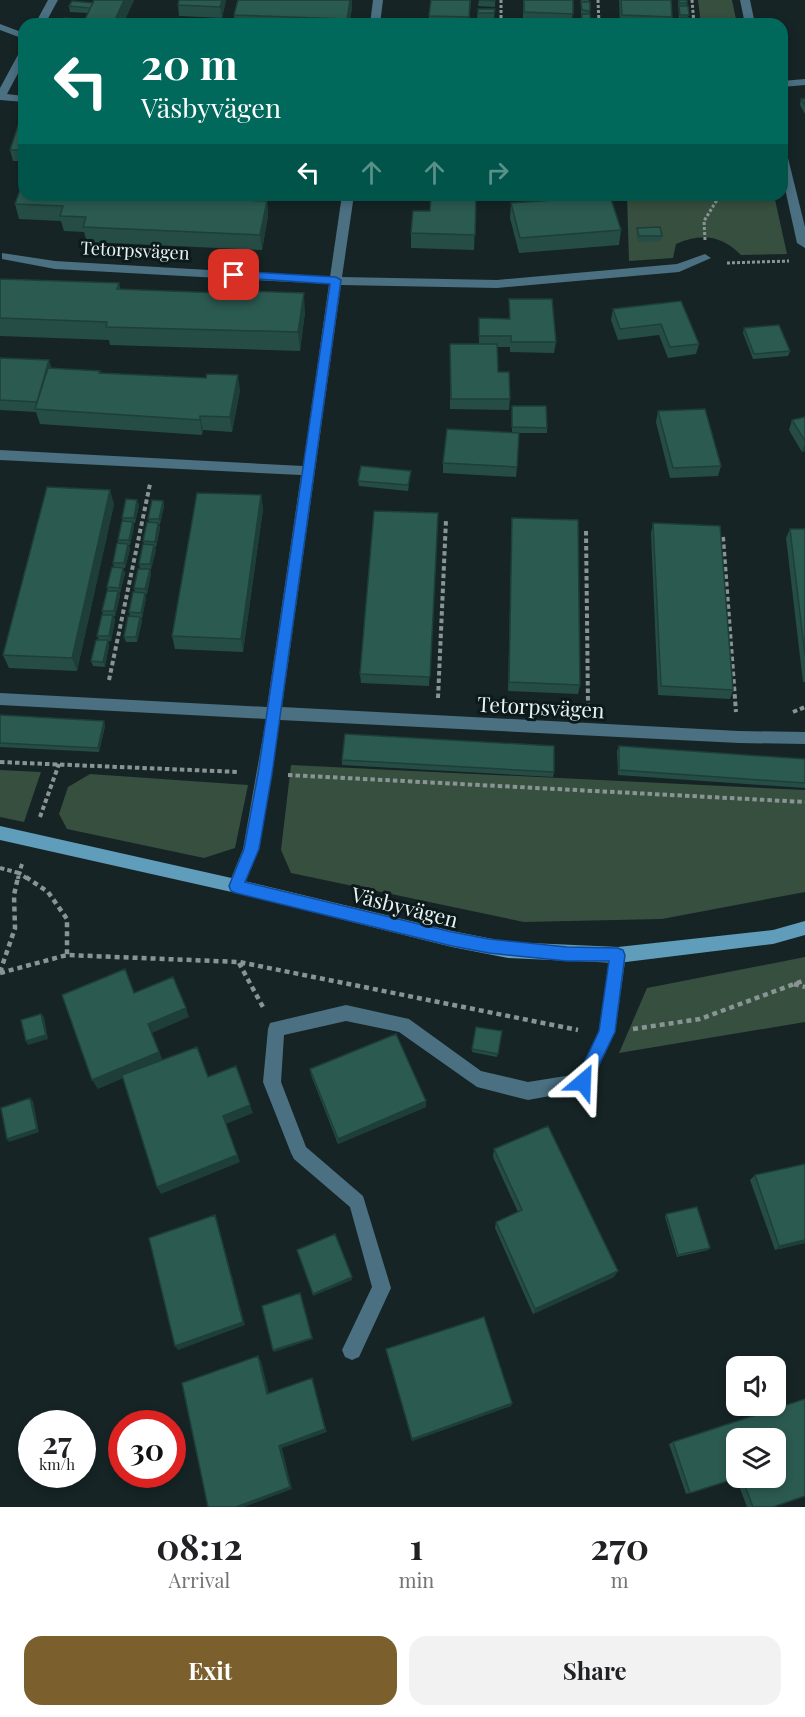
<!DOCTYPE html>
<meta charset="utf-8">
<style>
:root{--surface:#fff;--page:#f2f2f2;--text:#202124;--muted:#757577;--accent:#7b5f2d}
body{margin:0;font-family:"Playfair Display",serif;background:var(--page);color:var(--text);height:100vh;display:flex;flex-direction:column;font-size:22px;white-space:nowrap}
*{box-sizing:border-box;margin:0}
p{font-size:20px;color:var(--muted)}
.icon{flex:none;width:33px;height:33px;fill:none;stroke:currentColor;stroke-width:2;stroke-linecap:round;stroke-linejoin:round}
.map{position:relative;height:1507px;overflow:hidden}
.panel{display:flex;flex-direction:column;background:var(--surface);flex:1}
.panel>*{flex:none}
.hud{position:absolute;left:18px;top:18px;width:770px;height:183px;border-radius:18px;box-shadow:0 3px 9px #0003;background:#00695c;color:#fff;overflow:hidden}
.controls{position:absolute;left:726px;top:1356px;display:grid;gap:12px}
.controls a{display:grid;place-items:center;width:60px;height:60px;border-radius:12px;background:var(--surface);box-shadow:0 3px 9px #0003;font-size:30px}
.speed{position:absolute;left:18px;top:1410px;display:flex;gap:12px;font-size:30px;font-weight:700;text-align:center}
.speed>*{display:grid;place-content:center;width:78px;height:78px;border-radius:50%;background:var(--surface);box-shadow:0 3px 9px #0003;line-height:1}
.speed small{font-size:15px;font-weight:400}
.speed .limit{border:9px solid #d22;background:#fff;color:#111}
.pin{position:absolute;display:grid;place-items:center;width:51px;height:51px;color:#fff;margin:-26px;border-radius:12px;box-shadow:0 3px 9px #0006}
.me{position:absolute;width:66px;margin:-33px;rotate:26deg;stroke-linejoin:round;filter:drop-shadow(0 0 4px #0008)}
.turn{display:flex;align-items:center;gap:21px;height:126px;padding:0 24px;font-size:27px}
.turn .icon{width:78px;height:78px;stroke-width:2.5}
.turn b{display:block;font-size:42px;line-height:51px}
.lanes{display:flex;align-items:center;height:57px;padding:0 24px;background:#0003;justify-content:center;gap:30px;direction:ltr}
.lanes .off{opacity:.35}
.eta{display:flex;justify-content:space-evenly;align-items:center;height:102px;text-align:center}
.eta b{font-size:36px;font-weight:700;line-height:42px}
.button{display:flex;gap:12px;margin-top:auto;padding:12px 24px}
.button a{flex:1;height:69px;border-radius:18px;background:var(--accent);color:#fff;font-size:24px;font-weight:700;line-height:69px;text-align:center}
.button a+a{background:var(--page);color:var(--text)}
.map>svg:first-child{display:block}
.green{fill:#374f3e}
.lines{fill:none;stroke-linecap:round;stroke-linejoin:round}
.path-far2{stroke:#899495;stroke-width:3;stroke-dasharray:3 2;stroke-linecap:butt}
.path-far1{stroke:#899495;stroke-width:4;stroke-dasharray:4.5 3;stroke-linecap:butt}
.path{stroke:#899495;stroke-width:4.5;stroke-dasharray:5 4;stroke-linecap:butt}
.street{fill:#4a7082;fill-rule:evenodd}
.secondary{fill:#5f9dbb;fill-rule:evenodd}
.wall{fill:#254d46;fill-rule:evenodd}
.shaded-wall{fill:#1e3f39}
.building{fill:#2b5a51;stroke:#1e3f39;stroke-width:1.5}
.route{fill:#1a73e8;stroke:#114b97;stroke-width:1.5}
.labels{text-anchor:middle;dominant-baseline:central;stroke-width:6;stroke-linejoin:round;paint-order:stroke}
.far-street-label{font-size:18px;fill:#e9f2f2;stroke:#0d1a1c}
.street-label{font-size:21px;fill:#e9f2f2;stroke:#0d1a1c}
</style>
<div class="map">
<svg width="805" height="1507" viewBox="0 0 805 1507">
<rect width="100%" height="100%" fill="#162425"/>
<path class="green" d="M698,0h34l5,24h-36z
M627,195h147l13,59 -46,1c-20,-20 -40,-22 -65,-11l-3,14 -44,3z
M291,765l514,25v102l-143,27 -138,3 -233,-49 -10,-23z
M0,770l41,2 -17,50 -24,-5z
M90,774l158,11 -13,63 -31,10 -137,-29 -8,-15 9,-27z
M805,957v65l-186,31 28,-65z"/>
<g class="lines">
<path class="path-far2" d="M501,0v24
M598,0l1,24
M692,0l2,24
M705,240l-1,-19 16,-26
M727,263l62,-2"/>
<path class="path-far1" d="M586,531l2,174
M723,537l13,175
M109,680l41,-196
M438,698l8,-178
M793,712l12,-5
M0,762l239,10
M288,775l517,27
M40,817l19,-53
M22,864l-3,9 9,6
M0,868l19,5 -1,6"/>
<path class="path" d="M26,877l22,15 19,27v36
M239,963l25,46
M0,972l15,-44 -1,-33 4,-18
M0,973l67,-18 172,7 339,68
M794,984l11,3
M633,1029l67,-10 105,-39"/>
<path class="street" d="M48,0h10l-13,24h-10z
M373,0h10l-3,24h-10z
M740,0h10l5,24h-10z
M0,24l24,9v6l-24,-9z
M24,50v12l-17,32 17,2v6l-24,-2v-12l19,-35z
M805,79v6l-23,2v-6z
M782,151l5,3 18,73v21l-8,-5 -15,-68z
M342,195h12l-12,82 155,3 180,-16 28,-10 6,4 -32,14 -182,16 -156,-3 -59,422 457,24 66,1v12l-66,-1 -459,-23 -21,129 -17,42 -6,2 -6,-2 -2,-5 15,-37 23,-130 -266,-14v-12l267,14 34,-232 -301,-15v-10l303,16 26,-182 -274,-15 -53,-10v-6l53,8 275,16z
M618,947l6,3 2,5 -11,77 -26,56 -6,2 -55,10 -51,-13 -78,-55 -53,-11 -62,14 -3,47 25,65 57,49 28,92 -32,69 -7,3 -7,-3 -3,-7 30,-63 -22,-80 -56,-48 -3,-6 -28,-71 5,-53 2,-6 76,-18 63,14 72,52 47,11 50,-8 21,-43 11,-76 2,-5z"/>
<path class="secondary" d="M0,826l236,53 216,52 56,11 110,5 155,-17 32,-9v14l-32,9 -155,19 -110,-5 -56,-11 -216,-54 -236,-53z"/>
</g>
<path class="wall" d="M134,0l-11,24h-61l23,-4 3,-7 -18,-1 -1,-6z
M179,0h47l-4,18 -43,-2 -1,-11z
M238,0h114v8l-3,16h-114l-1,-9z
M471,0l-2,24h-40v-8z
M479,0h16v7l-17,-1z
M523,0h50l-1,24h-49z
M581,0h8l1,24h-9z
M619,0h52l1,17 -1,7h-51z
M678,0h9l1,18 2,6h-10v-4h-1z
M478,9h17l-1,10 -17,-1z
M801,99h4v15l-5,-9z
M24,120v41h-11l-3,-11z
M24,195l243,6 1,15 -6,34 -175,-8 -3,-10 -20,-1 -3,-10 -42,-2 -4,-15z
M405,195h71l-2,55 -63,-2v-15l19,-22 1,-15z
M511,203l110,27 -2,15 -100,8 -9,-35z
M637,228l25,8 -1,5 -23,1 -2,-8z
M0,279l119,4 1,6 185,23 -5,39 -190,-6 -1,-5 -109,-4z
M509,299l47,43 -2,11 -44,-1v-5h-13l1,25 12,27 -1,11 -59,-1v-65h29v-26l30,1z
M681,301l18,43 -3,10 -28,4 -9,-23 -41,5 -7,-20 2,-11z
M744,328l46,23 -2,5 -35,3 -10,-26z
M0,358l52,11 188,21 -8,42 -29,-2 -1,5 -162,-11 -4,-12 -36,-2z
M512,406l35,22v5h-35z
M658,411l63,55 -3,10 -48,2 -14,-56z
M805,417v34l-3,1 -13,-22 3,-10z
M443,463l74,4 -1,10 -73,-4z
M411,471l-3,20 -49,-5 -1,-5z
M261,495l2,14 -20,143 -68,-3 -3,-13z
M163,501l1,5 -4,18h-1l1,4 -4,19h-1l1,3 -5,19h-1l1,5 -4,20h-2l1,4 -4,20h-1l1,3 -5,21h-11l-2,-5 6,-21 -1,-4 6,-20 -1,-4 6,-19 -1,-5 5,-20 -1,-3 6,-19 -1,-3z
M114,504l-37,167 -68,-3 -6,-13z
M139,505l-4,18h-2l1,4 -4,18h-1l1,4 -5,19h-7h5l2,5 -5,20 -1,-1 1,4 -5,20h-1l1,4 -4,21h-3l1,4 -4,22 -12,-1 -2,-5 8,-21 -2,-4 6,-21 -1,-4 6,-20 -1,-4 7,-19 -1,-5 5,-20v-3l5,-19 -1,-3z
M438,513l-9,173 -68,-3 -1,-9z
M512,518l68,167 -2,9 -70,-3z
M653,523l80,167 -3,9 -72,-4 -7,-162z
M790,529h15v153h-2l-17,-144z
M0,715l105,11 -6,26 -99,-5z
M619,746l186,13v29l-187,-13 -1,-24z
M342,760l212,12 -1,5 -211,-12z
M476,1027l26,4 -5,26 -25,-5z
M310,1069l116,32v6l-88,37 -27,-69z
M494,1149l120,128 -81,37 -38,-86 1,-6 22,-10 -25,-55z
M755,1175l50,68 -30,7 -25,-70z
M666,1214l44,34 -2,2 -31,7 -12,-40z
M386,1349l126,54 -1,3 -99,35z
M805,1399l-32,108h-26l-11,-29 -50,16 -17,-50 4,-2zM776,1438v40h-40z"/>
<path class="shaded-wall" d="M124,0h10l-11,24h-10z
M222,0h4l-4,18 -2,-11z
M350,0h2v8l-3,16h-2z
M267,201l1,15 -6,34 -2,-15z
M304,293l1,19 -5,39 -2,-19z
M49,360l3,10 -15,32z
M238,375l2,15 -8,42 -2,-15z
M200,416l3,14 -1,5 -2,-15z
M805,442v9l-3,1z
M110,490l4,14 -37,167 -5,-13z
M261,495l2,14 -20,143 -2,-13z
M137,500l2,5 -4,18 -1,-5z
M163,501l1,5 -4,18 -1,-5z
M133,522l1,5 -4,18 -1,-5z
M158,523l2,5 -4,19 -1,-5z
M128,544l2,5 -5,19 -1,-5z
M154,545l2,5 -5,19 -1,-5z
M123,568l2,5 -5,20 -1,-5z
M150,569l1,5 -4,20 -2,-5z
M118,591l2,5 -5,20 -1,-5z
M145,593l1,5 -4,20 -1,-5z
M113,615l2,5 -4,21 -2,-5z
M140,617l2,4 -5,21 -1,-5z
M108,640l1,5 -4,22 -2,-5z
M104,721l1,5 -6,26 -1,-4z
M186,1008l3,9 -37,16 11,28 -65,28 -6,-9 56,-56z
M41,1014l3,3 4,22 -20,6 -2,-4z
M30,1098l3,3 6,31 -30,10 -2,-3z
M426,1101v6l-88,37v-5z
M250,1105l3,8 -27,11 14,38 -79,32 -4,-7 66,-71z
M215,1215l2,5 28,105 -67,25 -3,-4z
M805,1240v3l-30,7 4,-4z
M618,1271l-4,6 -81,37 2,-5z
M352,1277v3l-39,16v-2z
M301,1295l12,44 -39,13 -1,-2z
M258,1356l3,5 9,37 -3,-4z
M312,1378l15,54 -45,16 10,41 -48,18h-8l43,-61z
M512,1403l-1,3 -99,35v-2z"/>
<path class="building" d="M94,0h30l-11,24h-30z
M179,0h43l-2,7 -42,-2z
M238,0h112l-3,19 -113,-4z
M431,0h39l-1,17 -40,-1z
M479,0h16v1z
M524,0h49v14l-49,-2z
M621,0h50l1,17 -50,-2z
M679,0h8v3h-8z
M72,1l21,2 -3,5 -21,-2z
M581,2h9v9l-8,-1z
M679,6h9l1,9h-9z
M478,9h17l-1,4h-16z
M582,14h8l1,9h-9z
M681,17l8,1 1,6h-8z
M64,18l21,2 -2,4 -21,-1z
M482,22l12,1v1h-12z
M801,99h4v6z
M20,120h4v30h-14z
M24,178v17h101l142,6 -7,34 -177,-8 3,-10 -26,-1 3,-10 -48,-2z
M431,195h45l-1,40 -64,-2 2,-22h17z
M610,196l11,34 -101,8 -9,-35z
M660,227l2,9h-23l-2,-8z
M0,279l119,4 -2,6 103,4 1,-3 83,3 -6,39 -192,-5 1,-5 -107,-4z
M509,299h43l4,43h-45v-6h-32v-18l31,1z
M681,301l18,43 -29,3 -9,-23 -41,5 -7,-20z
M779,325l11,26 -36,3 -10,-26z
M450,344h47l1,28h11l1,27h-59z
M0,358l49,2 -12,42 -37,-2z
M48,368l52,3 -1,2 107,5 1,-4 31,1 -8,42 -30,-1v4l-165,-11z
M512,406h34l1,22 -35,-1z
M705,409l16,57 -48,2 -15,-57z
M805,417v24l-13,-21z
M447,429l72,4 -2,34 -74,-4z
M361,466l50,5 -3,14 -50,-4z
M47,487l63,3 -38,168 -69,-3z
M197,493l64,2 -20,144 -69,-3z
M126,499l11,1 -3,18h-12z
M152,500l11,1 -4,18h-11z
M374,511l64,2 -8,164 -70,-3z
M512,518l66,2 2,165 -71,-3z
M122,521l11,1 -4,18h-11z
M147,522l11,1 -3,19 -12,-1z
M653,523l67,3 13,164 -72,-4z
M790,529h15v127z
M117,543l11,1 -4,19h-11z
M143,544l11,1 -4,19h-11z
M112,567l11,1 -4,20 -12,-1z
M138,569h12l-5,20 -11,-1z
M107,591h11l-4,20h-12z
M133,592l12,1 -4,20 -12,-1z
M102,615h11l-4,21h-12z
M128,616l12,1 -4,20h-12z
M96,640h12l-5,22 -12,-1z
M0,715l104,6 -6,27 -98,-5z
M345,734l209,12v26l-212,-12z
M619,746l186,13v24l-186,-13z
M125,969l9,24 39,-16 13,31 -38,16 11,28 -67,28 -30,-85z
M41,1014l5,21 -20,6 -5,-21z
M476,1027l26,4 -4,23 -26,-5z
M396,1034l30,67 -88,38 -28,-70z
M197,1047l11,30 28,-11 14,39 -27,11 14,39 -80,32 -35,-112z
M30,1098l7,31 -30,10 -6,-31z
M548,1126l70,145 -83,38 -39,-87 26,-12 -28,-61z
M805,1164v76l-26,6 -24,-71z
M697,1207l13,41 -32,7 -12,-41z
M215,1215l28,107 -68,24 -26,-108z
M335,1234l17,43 -39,17 -16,-44z
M300,1293l12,45 -39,12 -11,-44z
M484,1317l28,86 -100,36 -26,-90z
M258,1356l9,38 45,-16 13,51 -46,17 11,41 -54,20h-28l-26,-124z
M805,1399v97l-32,11h-20l-11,-29h34v-40h-40l1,40 -47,15 -17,-51z"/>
<path class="route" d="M234,271l102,6 5,3 -69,494 -13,75 -14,33 207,50 37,7 78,8 51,1 5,2 2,5 -10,77 -27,55 -5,2 -6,-2 -2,-5 24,-51 10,-70h-42l-78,-8 -37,-7 -216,-53 -5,-2 -2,-5 15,-37 14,-75 72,-490 -100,-7v-5z"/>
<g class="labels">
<g class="far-street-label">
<text transform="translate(135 250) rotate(3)">Tetorpsvägen</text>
</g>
<g class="street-label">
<text transform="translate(541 706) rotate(3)">Tetorpsvägen</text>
<text transform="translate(405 906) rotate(14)">Väsbyvägen</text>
</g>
</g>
</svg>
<div class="controls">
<a><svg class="icon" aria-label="sound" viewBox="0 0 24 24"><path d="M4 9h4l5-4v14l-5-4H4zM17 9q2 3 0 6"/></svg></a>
<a><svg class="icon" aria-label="layers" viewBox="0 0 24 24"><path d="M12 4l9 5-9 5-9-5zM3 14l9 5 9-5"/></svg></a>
</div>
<div class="speed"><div>27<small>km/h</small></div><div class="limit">30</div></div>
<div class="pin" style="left:234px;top:275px;background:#d93025"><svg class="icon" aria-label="arrive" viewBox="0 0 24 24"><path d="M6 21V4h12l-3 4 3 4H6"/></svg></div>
<svg class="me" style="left:583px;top:1082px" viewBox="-20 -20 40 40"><path d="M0-17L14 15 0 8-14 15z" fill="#1a73e8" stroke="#fff" stroke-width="4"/></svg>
<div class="hud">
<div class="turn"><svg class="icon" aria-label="left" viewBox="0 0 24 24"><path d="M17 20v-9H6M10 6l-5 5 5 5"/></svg><div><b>20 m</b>Väsbyvägen</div></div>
<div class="lanes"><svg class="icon" aria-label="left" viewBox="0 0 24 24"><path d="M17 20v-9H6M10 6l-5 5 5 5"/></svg><svg class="icon off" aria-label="ahead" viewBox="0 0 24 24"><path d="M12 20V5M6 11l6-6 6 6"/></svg><svg class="icon off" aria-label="ahead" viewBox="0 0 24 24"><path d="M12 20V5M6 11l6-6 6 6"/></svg><svg class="icon off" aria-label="right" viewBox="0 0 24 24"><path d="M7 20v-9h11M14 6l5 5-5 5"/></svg></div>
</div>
</div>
<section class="panel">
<div class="eta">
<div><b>08:12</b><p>Arrival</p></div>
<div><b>1</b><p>min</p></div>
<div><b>270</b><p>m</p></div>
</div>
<div class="button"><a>Exit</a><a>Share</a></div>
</section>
